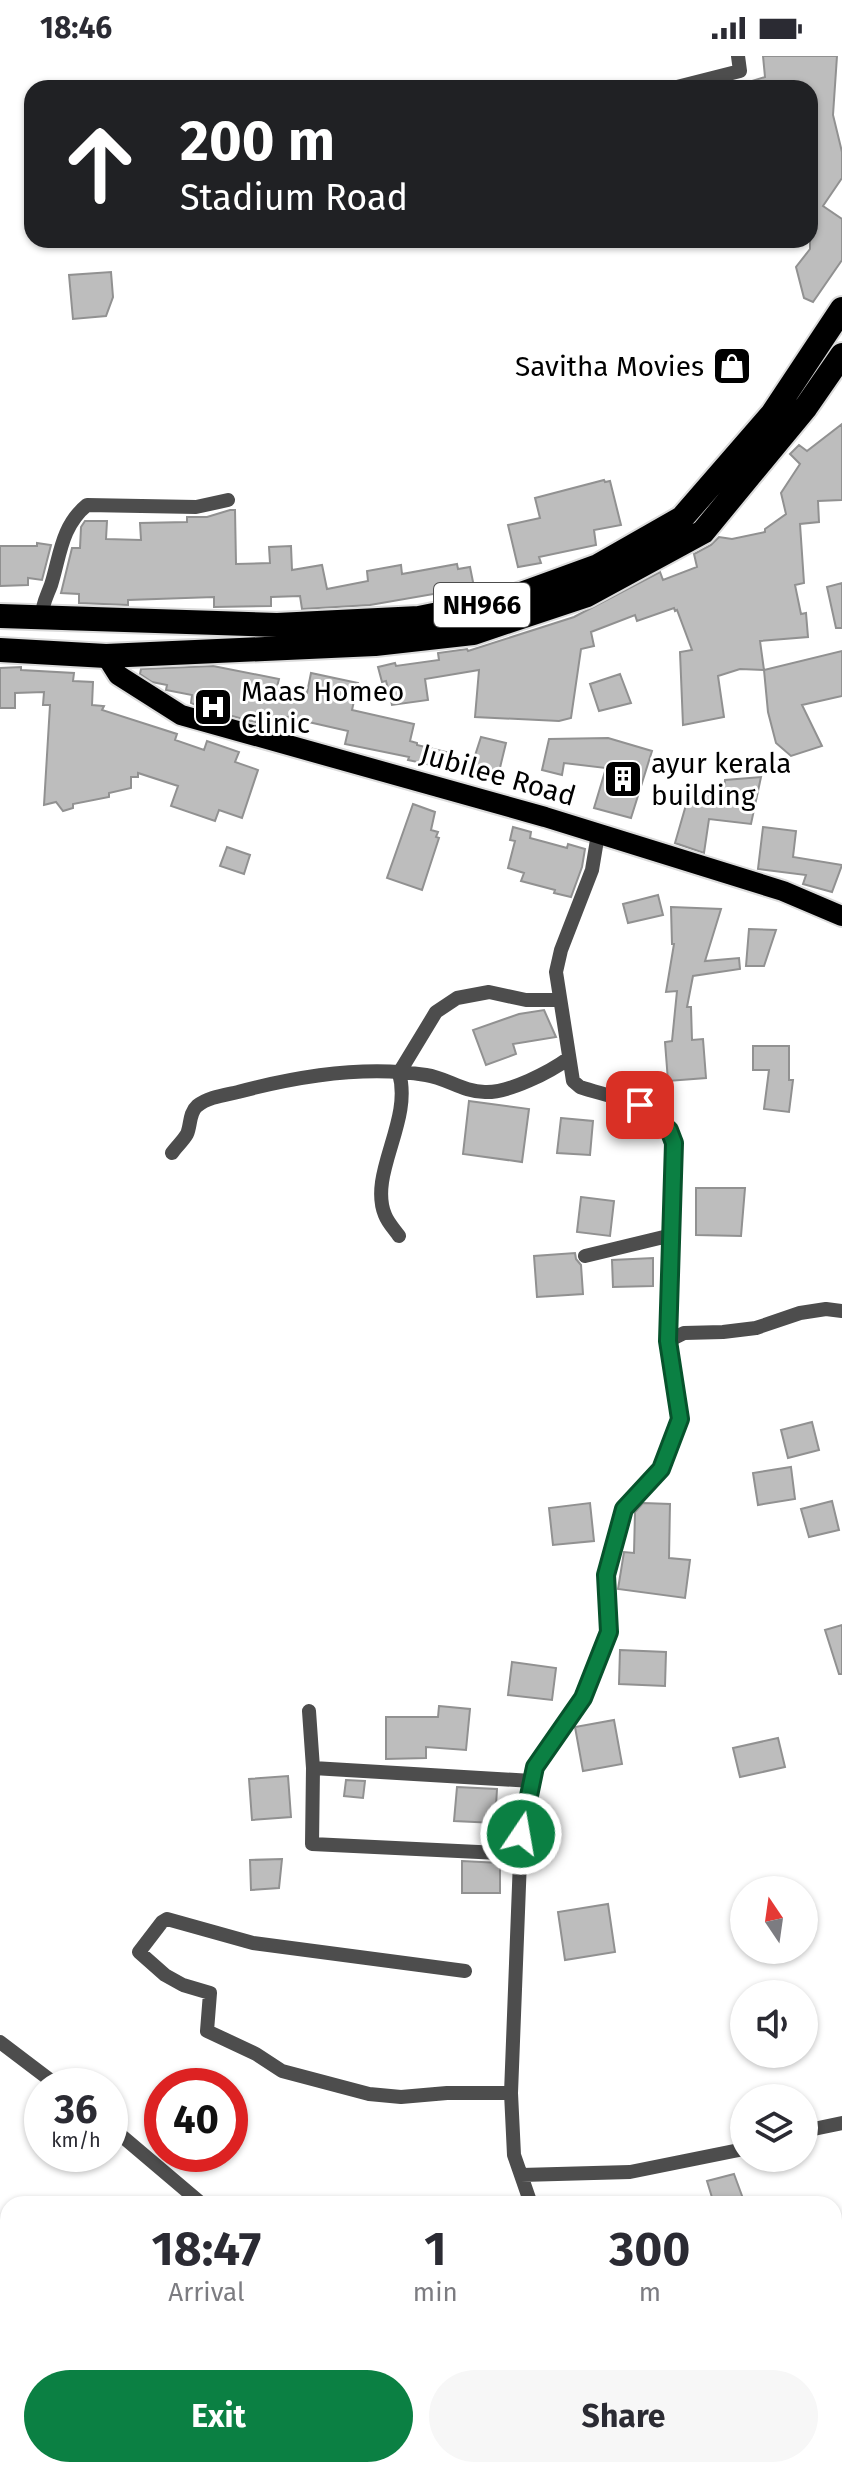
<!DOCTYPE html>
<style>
:root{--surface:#fff;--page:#f7f7f7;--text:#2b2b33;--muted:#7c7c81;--accent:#0b8043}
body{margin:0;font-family:"Fira Sans",sans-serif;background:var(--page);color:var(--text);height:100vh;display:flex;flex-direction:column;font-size:30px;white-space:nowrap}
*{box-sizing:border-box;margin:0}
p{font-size:26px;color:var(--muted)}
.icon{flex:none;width:44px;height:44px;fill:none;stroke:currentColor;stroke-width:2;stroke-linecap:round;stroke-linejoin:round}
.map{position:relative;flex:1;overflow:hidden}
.details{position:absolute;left:0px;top:2140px;width:842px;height:282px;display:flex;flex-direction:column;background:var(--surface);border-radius:24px 24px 0 0;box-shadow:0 2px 6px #0004}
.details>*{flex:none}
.top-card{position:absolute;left:24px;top:24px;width:794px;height:168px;border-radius:24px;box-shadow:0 2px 6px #0004;background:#202124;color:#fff;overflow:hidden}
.needle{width:52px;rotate:347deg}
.fabs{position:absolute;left:730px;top:1820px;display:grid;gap:16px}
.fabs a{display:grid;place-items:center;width:88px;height:88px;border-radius:50%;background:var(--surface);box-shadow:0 2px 6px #0004;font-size:40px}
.speed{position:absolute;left:24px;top:2012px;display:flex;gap:16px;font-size:40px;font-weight:700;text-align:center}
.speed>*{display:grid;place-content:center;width:104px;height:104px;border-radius:50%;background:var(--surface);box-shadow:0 2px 6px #0004;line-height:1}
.speed small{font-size:20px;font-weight:400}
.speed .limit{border:12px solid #d22;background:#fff;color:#111}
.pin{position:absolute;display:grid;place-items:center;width:68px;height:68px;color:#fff;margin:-34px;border-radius:16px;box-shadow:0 4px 12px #0006}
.me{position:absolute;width:88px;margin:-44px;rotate:12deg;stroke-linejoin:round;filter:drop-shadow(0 0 6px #0008)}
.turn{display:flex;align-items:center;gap:28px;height:168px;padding:0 24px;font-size:36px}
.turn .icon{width:104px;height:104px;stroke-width:2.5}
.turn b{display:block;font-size:56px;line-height:68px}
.eta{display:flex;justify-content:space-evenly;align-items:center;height:136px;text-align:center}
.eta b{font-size:48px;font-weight:700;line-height:56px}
.button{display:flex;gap:16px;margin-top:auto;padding:16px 24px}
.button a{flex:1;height:92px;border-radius:48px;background:var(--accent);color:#fff;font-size:32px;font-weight:700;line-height:92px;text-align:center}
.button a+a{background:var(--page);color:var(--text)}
.status{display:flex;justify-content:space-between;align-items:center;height:56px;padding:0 40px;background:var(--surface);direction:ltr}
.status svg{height:22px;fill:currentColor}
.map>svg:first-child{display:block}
.building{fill:#bdbdbd;stroke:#919191;stroke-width:2}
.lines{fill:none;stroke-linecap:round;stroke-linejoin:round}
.major-casing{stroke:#dbdbdb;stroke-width:24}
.highway-casing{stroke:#dbdbdb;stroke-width:28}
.minor{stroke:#4d4d4d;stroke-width:14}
.major{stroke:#000;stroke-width:20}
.highway{stroke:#000;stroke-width:24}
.route-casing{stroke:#07532c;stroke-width:20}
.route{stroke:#0b8043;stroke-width:14}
.labels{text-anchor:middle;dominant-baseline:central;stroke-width:6;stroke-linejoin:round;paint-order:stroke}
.shield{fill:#fff;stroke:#4c4c4c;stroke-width:2}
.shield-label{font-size:26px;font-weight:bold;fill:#000}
.poi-label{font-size:28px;fill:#000;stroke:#fff;text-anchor:start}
.street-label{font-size:28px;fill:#000;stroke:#fff}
</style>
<div class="status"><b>18:46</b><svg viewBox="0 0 49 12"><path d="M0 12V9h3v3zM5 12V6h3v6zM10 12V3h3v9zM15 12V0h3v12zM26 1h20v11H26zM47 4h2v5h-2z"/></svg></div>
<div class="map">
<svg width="842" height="2421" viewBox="0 0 842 2421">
<rect width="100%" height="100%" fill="#fff"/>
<path class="building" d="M763,0h74l-4,59 9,37v26l-19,28 19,13v41l-29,42 -9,-4 -8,-31 14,-18v-161h-71v-3l26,-8z
M111,216l2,25 -7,19 -33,3 -4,-44z
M842,368v76l-24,1 1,21 -19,2 4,59 -9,2 6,29 5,-1 2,24 -48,4 4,29 -24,-1 -22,7 6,41 -41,8 -3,-73 12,-2 -15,-40 -2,1 -1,-3 -37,13 -2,-6 -44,17 3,14 -13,3 -10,69 -12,3 -84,-4 4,-47 -54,9 3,21 -36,5 -6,-24 -4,1 -4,-15 17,-4 1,3 43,-6 -1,-7 29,-4 1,2 106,-34 86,-45 3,8 34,-13 -3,-13 17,-9 8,-8 13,2 33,-7v-3l21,-15 -5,-21 19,-29 -10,-10 9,-9 8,6z
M604,424l1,2 5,-1 11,44 -27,5 2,15 -57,12 2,6 -23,4 -10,-42 32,-7 -5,-20z
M230,454h5l1,54 34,-1 -1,-16 22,-1 1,24 30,-5 5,24 41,-8 -1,-10 34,-6 1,9 55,-10 1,5 12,-2 4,20 -104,18 -68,4 -2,-13 -29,1v9l-57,1v-10l-86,3v5l-49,-2v-9l-18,-1 11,-45h8l1,-21 4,-6h22l-1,18 35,1 -1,-17 47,-1v-5h20z
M37,487l14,2 -9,35 -14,-2v7l-28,1v-40h37z
M842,527v45h-6l-9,-41z
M842,595v45l-40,9 20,41 -31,10 -15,-13 -8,-31 -4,-42z
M213,610l66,13 -2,8 30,6 4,-20 47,10 -6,27 62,14 -4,17 7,2v2l33,8 -4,15 -38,-8 1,-3 -64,-13 3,-13 -66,-15 -2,10 -30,-5 -50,-14 -9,-4 1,-8 -26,-5 1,-5 -15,-3 -12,-8 1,-5z
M21,611v3l53,3 -1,8 20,1 -1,23 12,1 -2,4 75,24 -2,6 29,10 3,-9 32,11 -4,10 23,8 -16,48 -23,-8 -4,11 -44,-15 7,-20 -40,-13v4h-7v11l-22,5v4l-36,7v4l-10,3 -7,-9 -12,3 6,-100h-7l1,-13 -29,1v15h-15v-40z
M620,618l11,29 -32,8 -9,-27z
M481,681l25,6 -9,37 -28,-6z
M608,682l44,13 -21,67 -37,-10 12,-40 -42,-5 -2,12 -20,-5 7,-31z
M761,721l-10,47 -42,-5 -5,34 -29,-10 15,-52 33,8 2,-19z
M413,748l22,8 -4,18 7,2 -2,5 3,1 -17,52 -35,-12z
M513,771l18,5 -1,6 15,4 22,6 1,-4 17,5 -3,18 -11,30 -17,-4 1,-3 -34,-9 3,-8 -16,-5 7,-27 -5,-1z
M763,771l33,4 -3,26 49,8 -10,27 -29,-8 3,-9 -48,-6z
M227,791l23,8 -6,19 -24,-8z
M658,839l5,20 -35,8 -5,-19z
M671,851l50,2 -16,52 34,-3 1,11 -47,7 -6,31h4l1,33 11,-1 3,39 -38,3 -3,-39 7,-1 5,-50 -11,1 8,-48h-2z
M749,873l27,1 -12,36h-18z
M544,954l12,27 -43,7 3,10 -30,11 -13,-35 46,-16z
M753,990h36v34h4l-4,32 -25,-3 5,-39h-16z
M469,1045l60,8 -7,53 -59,-8z
M561,1062l32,3 -3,34 -33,-2z
M696,1132h49l-4,48 -45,-1z
M581,1141l33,4 -4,35 -33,-4z
M575,1197l1,6 5,6 2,29 -46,3 -3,-41z
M653,1202v28l-40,1 -1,-27z
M812,1366l7,28 -31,8 -7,-28z
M791,1411l4,32 -37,6 -5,-32z
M832,1445l7,29 -30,7 -8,-28z
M590,1447l4,38 -41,4 -4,-37z
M643,1447l27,1 -1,54 21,2 -5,38 -67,-9 6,-37 10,1 1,-41z
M842,1569v49h-3l-14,-44z
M620,1594l46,2 -1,34 -46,-2z
M512,1606l44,6 -4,32 -44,-5z
M439,1650l31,3 -4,41 -40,-3v11l-40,1v-42h52z
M614,1664l8,44 -39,7 -8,-44z
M778,1682l7,29 -45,10 -7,-29z
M288,1720l3,41 -39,3 -3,-41z
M346,1724l19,1 -2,17 -19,-2z
M457,1731l40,2 -2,34 -41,-2z
M282,1803l-3,29 -28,2 -1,-30z
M462,1805l38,2v30h-38z
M608,1848l7,48 -50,8 -7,-48z
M734,2118l11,30h-31l-7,-23z"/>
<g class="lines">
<defs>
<path id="major" d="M106,600l12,19 63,40 364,102 238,74 59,25"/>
<path id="highway" d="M0,560l277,9 142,-7 83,-17 96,-35 84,-48 91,-105 69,-104
M0,594l106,6 269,-12 98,-11 114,-38 116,-63 103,-125 36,-52"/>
</defs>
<use href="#major" class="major-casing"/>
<use href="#highway" class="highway-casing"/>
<path class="minor" d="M673,32l67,-17 -2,-15
M42,560c0,-12 5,-20 9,-31 9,-28 10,-59 36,-80l109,2 32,-7
M172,1097c4,-6 11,-12 15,-19 4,-9 2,-21 10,-28 11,-9 28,-11 41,-14 60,-16 126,-27 188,-17 21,3 37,17 59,17 24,1 65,-20 84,-34
M399,1180c-4,-6 -11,-13 -14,-21 -17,-41 28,-94 14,-142l37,-61 21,-14 32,-6 37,8h34
M585,1200l87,-21
M668,1285l16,-8 39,-1 33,-4 44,-15 26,-4 16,2
M309,1655l4,57 -1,76 208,10
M313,1712l219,13
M465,1915l-212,-28 -86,-24 -5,3 -23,30 26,23 18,10 27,8 -3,38 49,23 26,17 87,23 32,3 46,-4h64
M0,1986l58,44
M110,2070l92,78
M804,2075l38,-8
M521,2119l109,-3 114,-23
M531,2148l-17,-49 -3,-62 10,-259 14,-67 48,-69 26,-66 -3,-57 18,-66 37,-40 19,-50 -12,-78 6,-198c-16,-40 -58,-44 -94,-56l-7,-6 -17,-109 5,-22 31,-80 6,-36
M505,2414l3,7"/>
<use href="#major" class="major"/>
<use href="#highway" class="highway"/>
</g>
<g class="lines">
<defs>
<path id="route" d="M521,1778l14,-67 48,-69 26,-66 -3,-57 18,-66 37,-40 19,-50 -12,-78 6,-198 -5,-13 -29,-25"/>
</defs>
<use href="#route" class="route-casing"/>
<use href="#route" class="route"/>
</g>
<defs>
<symbol id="shop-square" viewBox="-11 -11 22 22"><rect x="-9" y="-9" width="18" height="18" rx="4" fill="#000" stroke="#fff"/><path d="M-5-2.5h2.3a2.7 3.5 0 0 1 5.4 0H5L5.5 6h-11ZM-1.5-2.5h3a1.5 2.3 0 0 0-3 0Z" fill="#fff"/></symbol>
<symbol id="hospital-square" viewBox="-11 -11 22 22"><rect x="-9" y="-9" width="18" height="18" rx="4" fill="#000" stroke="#fff"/><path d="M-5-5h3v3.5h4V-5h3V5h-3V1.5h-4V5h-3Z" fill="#fff"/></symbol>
<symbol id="building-square" viewBox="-11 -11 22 22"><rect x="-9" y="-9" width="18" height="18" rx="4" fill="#000" stroke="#fff"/><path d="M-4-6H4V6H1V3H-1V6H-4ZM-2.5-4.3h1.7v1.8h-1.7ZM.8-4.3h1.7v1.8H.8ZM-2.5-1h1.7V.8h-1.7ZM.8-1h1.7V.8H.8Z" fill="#fff"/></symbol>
</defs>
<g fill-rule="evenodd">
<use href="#shop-square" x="710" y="288" width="44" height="44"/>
<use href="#hospital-square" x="191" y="629" width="44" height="44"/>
<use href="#building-square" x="601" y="701" width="44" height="44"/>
</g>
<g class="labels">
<rect class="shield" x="434" y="527" width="96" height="44" rx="6"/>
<g class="shield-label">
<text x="482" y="549">NH966</text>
</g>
<g class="poi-label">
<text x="704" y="310" text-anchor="end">Savitha Movies</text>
<text x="241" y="635">Maas Homeo<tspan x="241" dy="32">Clinic</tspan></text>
<text x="651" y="707">ayur kerala<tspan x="651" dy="32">building</tspan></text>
</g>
<g class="street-label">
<text transform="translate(498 719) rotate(16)">Jubilee Road</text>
</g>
</g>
</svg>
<div class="fabs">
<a><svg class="needle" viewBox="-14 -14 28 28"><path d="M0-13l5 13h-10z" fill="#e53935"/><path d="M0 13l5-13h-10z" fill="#7c7c81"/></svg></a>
<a><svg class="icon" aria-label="sound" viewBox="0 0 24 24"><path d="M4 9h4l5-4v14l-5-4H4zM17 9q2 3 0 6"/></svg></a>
<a><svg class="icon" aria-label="layers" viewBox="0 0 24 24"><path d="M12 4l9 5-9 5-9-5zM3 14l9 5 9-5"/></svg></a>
</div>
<div class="speed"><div>36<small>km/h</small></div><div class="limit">40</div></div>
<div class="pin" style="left:640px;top:1049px;background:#d93025"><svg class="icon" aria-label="arrive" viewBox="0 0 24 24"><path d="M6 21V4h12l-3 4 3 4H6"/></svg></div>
<svg class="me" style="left:521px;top:1778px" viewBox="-20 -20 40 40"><circle r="17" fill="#0b8043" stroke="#fff" stroke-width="3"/><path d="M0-11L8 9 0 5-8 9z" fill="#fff"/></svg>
<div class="top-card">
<div class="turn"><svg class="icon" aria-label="ahead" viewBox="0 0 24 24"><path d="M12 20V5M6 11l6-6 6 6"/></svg><div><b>200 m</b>Stadium Road</div></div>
</div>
<section class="details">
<div class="eta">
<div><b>18:47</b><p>Arrival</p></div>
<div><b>1</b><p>min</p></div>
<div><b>300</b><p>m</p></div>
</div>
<div class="button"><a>Exit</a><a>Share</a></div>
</section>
</div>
